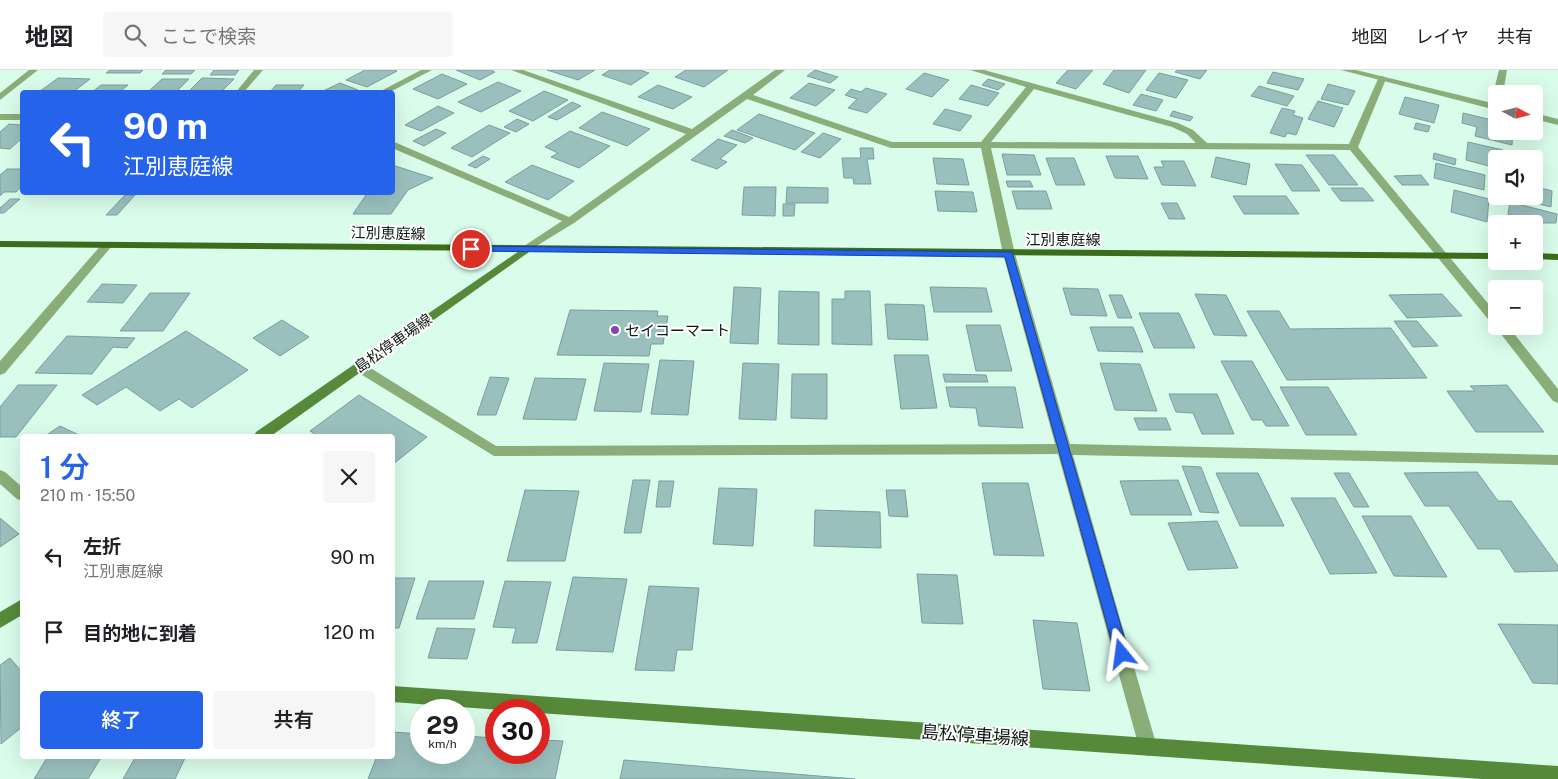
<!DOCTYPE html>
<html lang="ja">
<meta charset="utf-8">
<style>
:root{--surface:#fff;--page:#f6f6f6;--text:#202124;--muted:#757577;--line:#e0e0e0;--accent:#2563eb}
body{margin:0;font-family:"Public Sans","Noto Sans JP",sans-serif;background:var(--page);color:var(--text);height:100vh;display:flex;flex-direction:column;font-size:19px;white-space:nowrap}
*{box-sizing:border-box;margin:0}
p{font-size:16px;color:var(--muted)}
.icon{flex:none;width:28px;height:28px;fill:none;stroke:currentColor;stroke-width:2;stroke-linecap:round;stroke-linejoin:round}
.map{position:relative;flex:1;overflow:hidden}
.panel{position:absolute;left:20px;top:364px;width:375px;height:325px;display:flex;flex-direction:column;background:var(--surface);border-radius:5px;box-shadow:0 5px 20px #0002}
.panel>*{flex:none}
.hud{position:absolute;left:20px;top:20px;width:375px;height:105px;border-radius:5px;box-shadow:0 5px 20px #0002;background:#2563eb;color:#fff;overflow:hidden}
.needle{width:32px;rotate:97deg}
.controls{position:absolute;left:1488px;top:15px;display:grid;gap:10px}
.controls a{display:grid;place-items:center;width:55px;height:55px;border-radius:5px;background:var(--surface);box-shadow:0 5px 20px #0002;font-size:25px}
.speed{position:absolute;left:410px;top:629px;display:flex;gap:10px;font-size:25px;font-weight:700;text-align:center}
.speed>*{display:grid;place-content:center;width:65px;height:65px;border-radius:50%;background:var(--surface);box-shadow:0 5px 20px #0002;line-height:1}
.speed small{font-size:12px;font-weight:400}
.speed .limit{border:8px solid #d22;background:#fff;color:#111}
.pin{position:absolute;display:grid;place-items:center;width:42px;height:42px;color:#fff;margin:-21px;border:2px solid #fff;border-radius:50%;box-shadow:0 1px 5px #0007}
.me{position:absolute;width:55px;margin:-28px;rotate:344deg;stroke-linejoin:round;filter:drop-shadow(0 0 4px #0008)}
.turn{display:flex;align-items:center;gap:18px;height:105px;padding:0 20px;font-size:22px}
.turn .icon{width:65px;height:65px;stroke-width:2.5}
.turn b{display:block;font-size:35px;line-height:42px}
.round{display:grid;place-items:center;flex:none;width:52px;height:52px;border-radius:5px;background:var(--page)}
.summary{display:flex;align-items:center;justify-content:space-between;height:85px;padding:0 20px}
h1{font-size:30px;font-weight:600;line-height:38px;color:var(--accent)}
.button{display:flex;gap:10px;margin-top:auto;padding:10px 20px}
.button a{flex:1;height:58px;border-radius:5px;background:var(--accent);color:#fff;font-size:20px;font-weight:600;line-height:58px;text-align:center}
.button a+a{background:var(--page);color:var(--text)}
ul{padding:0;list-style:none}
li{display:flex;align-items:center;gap:15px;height:75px;padding:0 20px}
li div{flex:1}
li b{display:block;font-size:19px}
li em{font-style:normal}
header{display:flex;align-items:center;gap:30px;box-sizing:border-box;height:70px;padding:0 25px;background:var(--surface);border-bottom:1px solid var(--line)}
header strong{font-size:24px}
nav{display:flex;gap:28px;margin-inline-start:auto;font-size:18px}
.search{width:350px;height:45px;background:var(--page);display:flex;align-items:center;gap:12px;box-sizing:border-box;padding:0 18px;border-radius:5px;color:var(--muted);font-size:19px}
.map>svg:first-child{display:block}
.building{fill:#9ac0be;stroke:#799f9d}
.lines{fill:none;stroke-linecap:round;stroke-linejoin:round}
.minor{fill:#8aad79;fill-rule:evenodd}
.tertiary{fill:#8aad79;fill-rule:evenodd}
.secondary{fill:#568a3a;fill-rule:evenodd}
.primary{fill:#3b6d1b;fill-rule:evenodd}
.route{fill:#2563eb;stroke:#184099}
.poi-dot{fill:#8345bb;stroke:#fff;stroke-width:2}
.labels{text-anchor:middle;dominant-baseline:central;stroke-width:4;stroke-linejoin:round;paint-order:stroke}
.street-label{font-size:15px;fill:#0e1a14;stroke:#fff}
.poi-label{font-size:15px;fill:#0e1a14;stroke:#fff;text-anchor:start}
.near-street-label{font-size:18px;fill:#0e1a14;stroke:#fff}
</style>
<header>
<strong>地図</strong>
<div class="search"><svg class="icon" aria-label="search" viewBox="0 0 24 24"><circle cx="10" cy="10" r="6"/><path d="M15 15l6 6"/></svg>ここで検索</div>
<nav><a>地図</a><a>レイヤ</a><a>共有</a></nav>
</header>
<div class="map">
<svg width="1558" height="709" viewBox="0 0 1558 709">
<rect width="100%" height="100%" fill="#dafceb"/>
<path class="building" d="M110,0h33l-3,3h-34z
M166,0h29l-4,4h-29z
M214,0h25l-4,5h-25z
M365,0h30l2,1 -30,16 -21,-7z
M456,0h35l4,2 -15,8z
M547,0h48l-17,10z
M610,0h30l9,3 -18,12 -29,-10z
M686,0h42l-24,17 -29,-10z
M815,0l23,7 -8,6 -23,-7z
M1068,0h25l-17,19 -20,-6z
M1114,0h32l-17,23 -26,-9z
M1177,0h30l-7,9 -25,-7z
M1273,2l31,7 -6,11 -31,-7z
M924,3l25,7 -17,17 -26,-8z
M1159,3l29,7 -12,18 -30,-8z
M442,4l25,10 -29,15 -25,-10z
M58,8l32,1 -17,13h-34z
M202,8l32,1 -13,13h-33z
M162,9h27l-13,13h-28z
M988,9l17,5 -7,6 -16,-5z
M498,12l23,9 -40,21 -23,-10z
M340,13l18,7 -4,2h-33z
M809,13l26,7 -19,16 -26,-8z
M1328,14l27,7 -7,14 -27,-6z
M101,15h27l-8,7h-28z
M276,15h28l-6,7h-28z
M658,15l34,12 -19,12 -35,-12z
M971,15l28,8 -11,13 -29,-7z
M1259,16l35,10 -7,10 -36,-10z
M866,18l21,6 -20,19 -19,-5 9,-9 -12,-4 6,-6 10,3z
M544,21l24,9 -35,21 -24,-10z
M1141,24l22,6 -7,11 -23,-6z
M1405,27l34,8 -5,18 -35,-9z
M1318,31l25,7 -9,19 -26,-8z
M572,32l9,4 -24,14 -9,-3z
M438,36l16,7 -33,18 -16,-6z
M1282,38l13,3 -2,4 10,3 -7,17 -9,-2 -2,4 -15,-4z
M945,39l27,7 -12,15 -27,-7z
M1173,41l20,6 -3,4 -20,-5z
M602,42l48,17 -23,17 -48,-18z
M1463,43l33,8v10h17l-1,14 -37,-9 2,-9 -15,-4z
M759,44l56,19 -20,17 -58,-20z
M517,49l12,5 -13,8 -12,-5z
M1416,53l14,3 -2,6 -14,-3z
M9,54l13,1v13l-12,11 -10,-1v-16z
M489,55l21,8 -38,24 -21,-9z
M436,59l10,4 -22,13 -11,-5z
M732,60l21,8 -8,5 -21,-7z
M570,61l40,15 -31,22 -28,-11 7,-4 -13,-6z
M823,63l18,6 -21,19 -19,-6z
M718,69l19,6 -17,14 7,3 -10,7 -26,-9z
M1468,72l35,8 -1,9h-6v9l-30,-8z
M860,78h13l1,11h-7l4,25h-17l-1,-6h-9l-2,-20h19z
M1434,83l22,6 -1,6 -22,-6z
M1002,84l32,1 7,20h-34z
M1306,85h28l24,30h-29z
M483,86l7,3 -14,9 -8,-3z
M1106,86h32l10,23 -33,-1z
M1216,87l34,7 -4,21 -35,-8z
M933,88l30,1 6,26 -32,-1z
M1046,88h28l11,27h-29z
M1161,91h23l12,25 -34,-1 -8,-18h10z
M1436,93l49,12 -1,15 -50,-12z
M1275,94l27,1 18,26h-28z
M392,95l41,13 -25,12 -17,24h-38l15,-22h24z
M532,95l42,16 -26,19 -43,-18z
M7,99h15v17l-6,6h-12l-4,4v-21z
M1421,105l8,10h-27l-8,-9z
M1006,111h24l3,6h-25z
M1534,116l18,5 -1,16 -32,-8 1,-3h14z
M744,117h32l-1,29 -33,-1z
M787,117l41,1v15h-42z
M1331,118h32l11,13h-33z
M1454,120l35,9 -2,23 -36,-10z
M935,121l38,1 4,20 -39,-1z
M1012,121h34l6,18h-35z
M125,125h10l-18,20h-11z
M1233,126h53l13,18h-55z
M10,129h10l-16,14h-4v-5z
M1510,132l47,12 -1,9h-16l-32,-9z
M1161,133h16l8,16h-16z
M783,134h12l-1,12h-11z
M102,214l35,1 -14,18 -36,-1z
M734,217l27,1 -3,56 -28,-1z
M930,217l56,1 6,24h-58z
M1063,218l35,1 9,27 -36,-1z
M779,221l40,1v53l-41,-1z
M845,221h25l2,54 -40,-1v-45h13z
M150,223h40l-27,38h-43z
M1195,224l31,1 21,41 -33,-1z
M1442,224l20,22 -55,2 -18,-23z
M1109,225h13l10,23h-14z
M885,234l39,1 4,35 -40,-1z
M570,240l88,1 -1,5h11l-5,28h-12l-2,12 -92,-1z
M1247,241h32l11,18 101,-1 36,50 -140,2z
M1139,243h40l16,35h-41z
M282,250l27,17 -29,19 -27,-18z
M1394,251h23l21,25 -25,1z
M966,255h34l12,46h-36z
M1090,257h43l10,25 -45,-1z
M186,261l62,39 -56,38 -13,-9 -19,12 -34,-24 -29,18 -15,-10z
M67,266l68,2 -8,10 -14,-1 -21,27 -57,-1z
M894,285h34l9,53 -36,1z
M660,290l34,1 -6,54 -37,-1z
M1221,291h31l37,65h-23l-4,-6h-10z
M604,293l45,1 -8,48 -47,-1z
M743,293l36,1 -3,56 -37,-1z
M1100,293l40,1 17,47 -42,-1z
M792,304h35v45l-36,-1z
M943,304l43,1 2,7h-43z
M490,307l19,1 -13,37h-19z
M535,308l51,1 -10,41 -53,-1z
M18,315h39l-41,52h-16v-30z
M1507,315l37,47h-68l-29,-41h28l-5,-5z
M946,317h69l8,41 -44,-2 -3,-18 -26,-1z
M1280,317h48l29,48h-51z
M1169,324h48l17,40h-32l-9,-21 -17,-1z
M359,325l68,42 -35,28v-29h-74l-8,-5z
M1134,348h32l5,12h-32z
M60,356l17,8 -3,2h-29z
M1182,396l19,1 18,46 -19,-1z
M1477,402l21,29h13l47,65v5l-43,1 -15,-23h-22l-29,-43h-24l-21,-33z
M1216,403h42l26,53h-44z
M1334,403h15l20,34h-15z
M633,410h17l-9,53h-17z
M1178,410l14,35h-61l-11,-34z
M659,411h15l-4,26h-14z
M982,413h46l16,73 -50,-1z
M719,418l38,1 -4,57 -40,-2z
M525,420l54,1 -14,70h-58z
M886,420h19l3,27 -19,-1z
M1291,428h44l42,75 -47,1z
M815,440l65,2 1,36 -67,-2z
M1362,446h49l36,61 -53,-1z
M0,448l19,16 -19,13z
M1217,451l21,47 -50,2 -20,-47z
M917,504l40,1 6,49 -41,-1z
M573,507l54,2 -14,73 -57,-2z
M392,508h23l-16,50h-7z
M429,511h55l-10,38h-58z
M505,511l46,1 -14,61h-25l4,-15 -23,-1z
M649,516l50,2 -7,62h-15l-3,21 -39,-1z
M1033,550l44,3 13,68 -47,-2z
M1498,554l60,1v59l-25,-1z
M437,558l38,1 -8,30 -39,-1z
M10,588l12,14v55l-21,17 -1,-79z
M392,662l29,2v18h43v-16l32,2v14h43v-12l24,1 -8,38h-187l9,-23h15z
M48,686h54l-14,23h-54z
M136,686h50l-11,23h-52z
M624,690l231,19h-235z"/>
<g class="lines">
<path class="minor" d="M254,0h9l-19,22h-8z
M421,0h11l-42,22h-11z
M511,0h12l169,59 83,-59h10l-32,25 139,47h89l45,-55 -56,-17h14l194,53 15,7 14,13 142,1 29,-65 4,-3 3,1 1,2 -28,68 138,166v13h12l50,63v14l-5,-2 -56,-72 -2,-4 -3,-1 -142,-174 -359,-2 24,106 55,190 488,11v10l-485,-10 84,292 -3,6 -6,3 -6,-3 -3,-6 -81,-293 -564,2 -140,-86 -1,-3 1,-3h10l132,82 559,-2 -52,-190 -22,-106h-90l-144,-49 -173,124 -49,30 -6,-3 2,-2 41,-27 -170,-73v-7l177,76 117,-83zM1034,19l138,38 15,7 9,9 -205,-1z
M1499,0h8l-4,24h-7v2l-3,-2z
M0,44h22v6h-22z
M107,172l6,3 -2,2 -106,126 -5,2v-14l103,-118z
M0,400l5,2 17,15v14l-5,-2 -17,-15z"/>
<path class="tertiary" d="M29,0h9l-38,30v-7z
M1341,0h15l140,34v6z
M1534,43l24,6v6l-24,-6z"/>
<path class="secondary" d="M525,177l6,3 -2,2 -258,184h-17l2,-4z
M22,529v16l-22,13v-16z
M392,616l1166,80v13h-76l-943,-66v-3h-38l-109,-8z"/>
<path class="primary" d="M0,171l1496,12v6l-1496,-12z
M1534,183l24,1v6l-24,-1z"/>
</g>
<path class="route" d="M471,176l541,6 117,402 -2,4 -5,2 -5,-2 -2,-4 -110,-397 -537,-6 -2,-2z"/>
<circle class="poi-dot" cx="615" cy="260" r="5"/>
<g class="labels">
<g class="street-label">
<text transform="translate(388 163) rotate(1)">江別恵庭線</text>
<text x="1063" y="169">江別恵庭線</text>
<text transform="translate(393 273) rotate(-35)">島松停車場線</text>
</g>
<g class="poi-label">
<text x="625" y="260">セイコーマート</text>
</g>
<g class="near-street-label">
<text transform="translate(975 665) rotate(4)">島松停車場線</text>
</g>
</g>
</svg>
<div class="controls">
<a><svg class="needle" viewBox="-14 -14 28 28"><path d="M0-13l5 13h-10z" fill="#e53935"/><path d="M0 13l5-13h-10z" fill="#757577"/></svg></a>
<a><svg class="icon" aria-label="sound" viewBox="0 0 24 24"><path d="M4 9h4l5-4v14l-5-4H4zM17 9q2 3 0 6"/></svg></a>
<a>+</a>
<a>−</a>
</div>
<div class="speed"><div>29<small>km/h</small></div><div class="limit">30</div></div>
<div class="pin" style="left:471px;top:179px;background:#d93025"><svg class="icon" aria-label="arrive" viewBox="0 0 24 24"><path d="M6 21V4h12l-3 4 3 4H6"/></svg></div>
<svg class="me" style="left:1122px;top:584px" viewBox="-20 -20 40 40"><path d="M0-17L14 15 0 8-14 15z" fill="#2563eb" stroke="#fff" stroke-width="4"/></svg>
<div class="hud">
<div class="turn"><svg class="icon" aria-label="left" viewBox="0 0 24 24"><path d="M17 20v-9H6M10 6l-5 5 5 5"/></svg><div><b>90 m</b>江別恵庭線</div></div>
</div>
<section class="panel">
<div class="summary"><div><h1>1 分</h1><p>210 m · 15:50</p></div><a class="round"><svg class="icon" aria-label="close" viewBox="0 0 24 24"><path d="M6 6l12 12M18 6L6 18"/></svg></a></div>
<ul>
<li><svg class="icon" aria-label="left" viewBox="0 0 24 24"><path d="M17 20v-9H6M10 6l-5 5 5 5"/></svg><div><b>左折</b><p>江別恵庭線</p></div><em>90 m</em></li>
<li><svg class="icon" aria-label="arrive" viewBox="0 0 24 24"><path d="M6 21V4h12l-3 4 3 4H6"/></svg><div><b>目的地に到着</b></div><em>120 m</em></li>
</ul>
<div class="button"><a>終了</a><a>共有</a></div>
</section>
</div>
